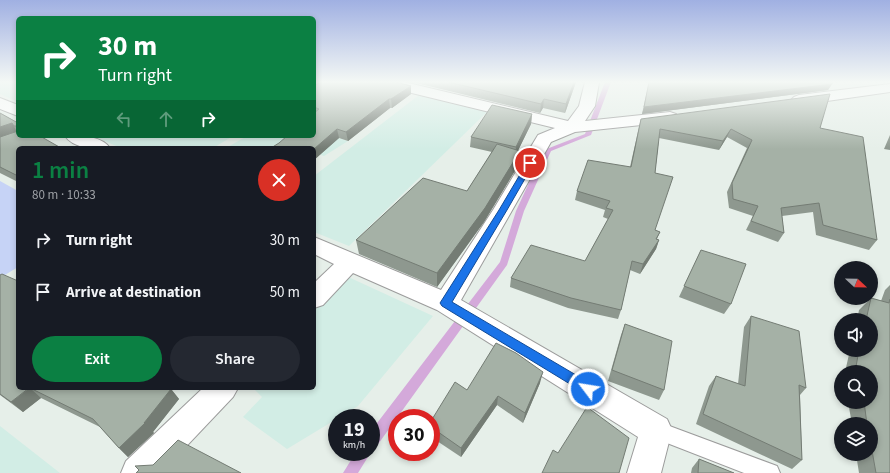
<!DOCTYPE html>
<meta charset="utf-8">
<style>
:root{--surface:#171b24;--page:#242831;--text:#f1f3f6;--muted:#9ea1a6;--accent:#0b8043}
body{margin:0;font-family:"Source Sans 3",sans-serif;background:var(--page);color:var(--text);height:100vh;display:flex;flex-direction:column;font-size:15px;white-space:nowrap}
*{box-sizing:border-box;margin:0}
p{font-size:13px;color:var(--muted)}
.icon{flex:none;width:22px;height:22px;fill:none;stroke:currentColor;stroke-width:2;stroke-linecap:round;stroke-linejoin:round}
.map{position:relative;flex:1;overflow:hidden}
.sheet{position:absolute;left:16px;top:146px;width:300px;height:244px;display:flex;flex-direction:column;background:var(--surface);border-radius:6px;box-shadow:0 2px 6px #0003}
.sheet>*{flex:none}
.guide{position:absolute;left:16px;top:16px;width:300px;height:122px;border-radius:6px;box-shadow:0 2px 6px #0003;background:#0b8043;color:#fff;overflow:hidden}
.needle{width:26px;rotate:112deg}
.fabs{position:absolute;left:834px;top:261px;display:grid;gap:8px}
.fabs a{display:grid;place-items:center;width:44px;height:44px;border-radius:50%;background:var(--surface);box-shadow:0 2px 6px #0003;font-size:20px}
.speed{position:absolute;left:328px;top:409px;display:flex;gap:8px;font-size:20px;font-weight:700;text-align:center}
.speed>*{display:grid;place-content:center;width:52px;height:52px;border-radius:50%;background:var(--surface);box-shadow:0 2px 6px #0003;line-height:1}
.speed small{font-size:10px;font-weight:400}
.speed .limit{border:6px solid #d22;background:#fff;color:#111}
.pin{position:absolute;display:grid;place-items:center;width:34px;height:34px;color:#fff;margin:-17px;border:2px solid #fff;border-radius:50%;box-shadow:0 1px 4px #0007}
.me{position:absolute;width:44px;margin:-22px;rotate:301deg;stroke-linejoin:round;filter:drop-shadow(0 0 3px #0008)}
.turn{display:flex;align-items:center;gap:14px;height:84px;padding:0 16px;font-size:18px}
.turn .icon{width:52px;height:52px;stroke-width:2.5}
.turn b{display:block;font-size:28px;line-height:34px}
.lanes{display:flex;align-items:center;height:38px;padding:0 16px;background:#0003;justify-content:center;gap:20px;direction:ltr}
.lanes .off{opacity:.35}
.round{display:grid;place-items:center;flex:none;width:42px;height:42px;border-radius:21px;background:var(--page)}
.overview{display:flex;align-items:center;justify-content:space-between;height:68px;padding:0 16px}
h1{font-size:24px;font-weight:600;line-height:30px;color:var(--accent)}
.action{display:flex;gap:8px;margin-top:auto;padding:8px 16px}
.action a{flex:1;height:46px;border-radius:24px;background:var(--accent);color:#fff;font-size:16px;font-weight:600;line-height:46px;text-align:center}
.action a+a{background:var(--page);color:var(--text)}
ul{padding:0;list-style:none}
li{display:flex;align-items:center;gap:12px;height:52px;padding:0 16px}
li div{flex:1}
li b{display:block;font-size:15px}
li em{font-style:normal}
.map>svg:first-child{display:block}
.farmland{fill:#d2ede5}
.park{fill:#c6d3f6}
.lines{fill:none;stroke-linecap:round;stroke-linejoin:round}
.stream{fill:#d4a9da;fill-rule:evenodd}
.lane-casing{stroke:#9c9c9c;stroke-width:2}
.street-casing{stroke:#9c9c9c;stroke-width:2}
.lane{fill:#fff;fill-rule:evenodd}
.street{fill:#fff;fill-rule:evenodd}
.wall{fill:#8e988f}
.shaded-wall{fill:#747c74}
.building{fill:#a5b1a6;stroke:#747c74}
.route{fill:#1a73e8;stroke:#114b97}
</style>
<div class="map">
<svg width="890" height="473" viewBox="0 0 890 473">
<rect width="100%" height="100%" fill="#e6efe9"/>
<path class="farmland" d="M0,82h18v20l-18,-8z
M419,95l69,16 -139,135 -35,-14v-56z
M314,131l34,10 -24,15 -10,-3v-5h-88l21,-12h67z
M93,136h140l-20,12h-92z
M344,275l89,41 -75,90 -71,43 -44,-32 19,-20 -9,-9h61v-80z
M0,426l60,47h-60z"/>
<path class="park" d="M0,181l18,10v76l-18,11z"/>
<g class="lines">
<path class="stream" d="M605,82h6l-20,53 -40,16 -27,60 -17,54 -131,182 -5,1v-17l129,-169 16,-51 28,-61 41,-16z
M356,452h15l-13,21h-15z"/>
<defs>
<path id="lane" d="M656,421l121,45 3,7h-36l-95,-37 -2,-6 2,-6z"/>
<path id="street" d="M377,82h27l164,39 11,-15 6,-24h14l-4,24 -10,15 85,-9 6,2 2,3 -2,3 -6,2 -95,10 -24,10 -90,158 206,119 5,11 -11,43h-34l11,-36 -201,-127 -84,-37 -30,32 -9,3v-25l20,-19 -20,-10v-17l127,53 52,-80 45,-75 17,-7 -176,-43z
M890,84v8l-91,13 -5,-2 -3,-3 3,-3 5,-2z
M0,98l18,7v11l-18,-7z
M65,136c15,0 36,-1 45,12 -15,0 -35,2 -45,-12z
M203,388h35l-5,9 -72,76h-40l5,-12z"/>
</defs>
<use href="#lane" class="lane-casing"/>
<use href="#street" class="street-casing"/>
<use href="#lane" class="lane"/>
<use href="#street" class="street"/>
</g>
<path class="wall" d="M412,82h164l-11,31 -22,-5 -3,5z
M649,82l183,2 -4,6 -186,24z
M314,86l97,8 -19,14h-2l-42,33 -9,-3 -25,22v-12l-35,-5 35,-7z
M0,113l18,10v59l-18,-9z
M532,114l-1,10 -13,26 2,1 -1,13 -35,58 -47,65 -78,-33 -3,-14 111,-49 25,-39 -22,-5 1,-10z
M641,119l179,9 57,112 -8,10 -53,-15 -3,-23 -31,4 2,17 -6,9 -32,-12 7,-14 -24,-8 -2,-16 20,-44 -20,-11 -8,13 -60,-12 -4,35v57l5,2 -3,7 2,1 -3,9 -16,25 -10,-4 -9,40 -3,9 -50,-11 -58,-21 1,-9 74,-17 23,-42 -5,-2 2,-7 -30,-10 2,-9 53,-24 9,-40z
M890,135v15l-6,-1z
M701,250l30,54 -7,10 -45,-17z
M0,275l18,113 153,1 8,10 -26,33 1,1 -26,24 -9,-9 -19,-21 -59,-29 -18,14 -23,-17z
M890,285v188h-31l-3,-19h15v-30h-19l-4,-22h23v-30h-26l5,-22h21v-30h-14l2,-10 12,-12 10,3 4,-11z
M751,316l55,72 -6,7 2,65 -10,9 -96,-45 13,-38 7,-10 22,8 6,-57z
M625,324l39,66 -5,10 -51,-19 13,-46z
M540,383l-17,40 -26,-18 -36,52 -30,-20v-10l36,-37z
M699,459l35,14h-43l1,-5z"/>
<path class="shaded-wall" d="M574,82h2l-11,31 1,-9z
M832,84l-4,6 -186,24 2,-7z
M411,86v8l-19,14 -1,-9z
M389,99l1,9 -42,33 -2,-9z
M544,99l-1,9 -3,5 1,-9z
M532,114l-1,10 -16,33 1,-10z
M12,123l5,9 -17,6v-11z
M337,129l2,9 -25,22v-11z
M731,129l-4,8 -8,13 4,-9z
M520,151l-1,13 -35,58 -47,65v-14z
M659,240l-3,9 -16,25 3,-10z
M543,372l-3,11 -17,40 2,-10z
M30,388l11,10 -18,14 -12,-10z
M171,389l8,10 -26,33 1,1 -26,24 -9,-9 25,-25z
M498,396l-1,9 -36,52v-9z"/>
<path class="building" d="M321,82h75l15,4 -20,13h-2l-43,33 -9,-3 -23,20v-1h-43l8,-5 8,-7h27v-23l5,-4 -5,-2v-21z
M448,82h126l-8,22 -22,-5 -3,5z
M649,82h184l-1,2 -188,23z
M830,94l-10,34 43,9 14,103 -54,-15 -4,-22 -38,5 3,25 -33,-12 7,-15 -25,-7 -1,-16 20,-43 -21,-11 -8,12 -63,-12 -5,44 18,4 -18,53 5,2 -4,7 3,1 -16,24 -11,-3 -11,49 -50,-12 -60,-20 20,-33 54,16 28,-51 -7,-2 4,-7 -33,-10 11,-31 43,7 10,-48z
M492,105l40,9 -16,33 -45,-10z
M0,113l18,10v3h-4l-2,-3 -12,4z
M18,130v6h22l21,12h-43v28l-18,-9v-30l18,-6z
M497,144l23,7 -35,57 -48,65 -81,-33 67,-62 44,13z
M701,250l45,14 -15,40 -47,-18z
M2,274l16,7v107h11l-18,14 -11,-8v-119z
M871,298l18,5 1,-4v174h-14l-5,-28v-21h-4l-3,-22h7v-30h-16l4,-22h12v-30h-5z
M751,316l48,15 7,57 -7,-3 3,75 -99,-46 13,-38 29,10z
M625,324l47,17 -8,49 -52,-20z
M496,343l20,10 27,19 -18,41 -27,-17 -37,52 -30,-21v-6l24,-39 12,8z
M30,388h140l1,1 -27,34h1l-26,25 -26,-29z
M587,407l42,31 -10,35h-77l11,-23 5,3z
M178,440l63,33h-105l3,-3 -4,-4 18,-1z
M699,459l35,14h-36z"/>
<linearGradient id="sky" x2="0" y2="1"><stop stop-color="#a0b0e2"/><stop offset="0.55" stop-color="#f4f8f5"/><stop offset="1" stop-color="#f4f8f5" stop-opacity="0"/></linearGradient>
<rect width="890" height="149" fill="url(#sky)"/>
<path class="route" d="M528,161h2l4,2 -27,47 -55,92 141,83 1,4 -1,4 -5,2 -146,-89 -2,-3 59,-93z"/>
</svg>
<div class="fabs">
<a><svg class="needle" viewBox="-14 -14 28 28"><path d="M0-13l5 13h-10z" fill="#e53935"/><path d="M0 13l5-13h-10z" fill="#9ea1a6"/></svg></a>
<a><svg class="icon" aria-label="sound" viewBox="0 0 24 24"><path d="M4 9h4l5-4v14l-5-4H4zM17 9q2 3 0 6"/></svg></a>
<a><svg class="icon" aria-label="search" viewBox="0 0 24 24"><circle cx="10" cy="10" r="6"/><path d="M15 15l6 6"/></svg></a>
<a><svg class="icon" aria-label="layers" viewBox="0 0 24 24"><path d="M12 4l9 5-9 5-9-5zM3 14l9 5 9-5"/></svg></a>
</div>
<div class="speed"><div>19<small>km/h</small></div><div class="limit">30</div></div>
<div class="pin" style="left:530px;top:163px;background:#d93025"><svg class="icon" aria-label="arrive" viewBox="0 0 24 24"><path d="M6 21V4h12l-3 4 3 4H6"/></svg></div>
<svg class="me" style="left:588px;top:389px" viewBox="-20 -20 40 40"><circle r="17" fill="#1a73e8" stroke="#fff" stroke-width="3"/><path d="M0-11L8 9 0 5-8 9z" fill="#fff"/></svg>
<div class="guide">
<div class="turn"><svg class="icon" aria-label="right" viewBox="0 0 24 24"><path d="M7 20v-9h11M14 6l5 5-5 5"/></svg><div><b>30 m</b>Turn right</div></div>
<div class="lanes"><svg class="icon off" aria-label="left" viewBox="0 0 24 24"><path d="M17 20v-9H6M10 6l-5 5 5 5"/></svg><svg class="icon off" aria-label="ahead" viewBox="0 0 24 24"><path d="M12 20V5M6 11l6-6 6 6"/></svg><svg class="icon" aria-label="right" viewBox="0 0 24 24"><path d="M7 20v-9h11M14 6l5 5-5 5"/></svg></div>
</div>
<section class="sheet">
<div class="overview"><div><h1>1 min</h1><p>80 m · 10:33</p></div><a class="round" style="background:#d93025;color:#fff"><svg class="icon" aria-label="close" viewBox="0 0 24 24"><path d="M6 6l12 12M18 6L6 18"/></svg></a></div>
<ul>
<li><svg class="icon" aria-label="right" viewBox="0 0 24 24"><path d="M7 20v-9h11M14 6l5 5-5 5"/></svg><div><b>Turn right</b></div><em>30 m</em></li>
<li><svg class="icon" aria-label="arrive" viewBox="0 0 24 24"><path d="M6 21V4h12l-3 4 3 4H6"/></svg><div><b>Arrive at destination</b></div><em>50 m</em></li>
</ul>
<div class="action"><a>Exit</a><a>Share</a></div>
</section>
</div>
